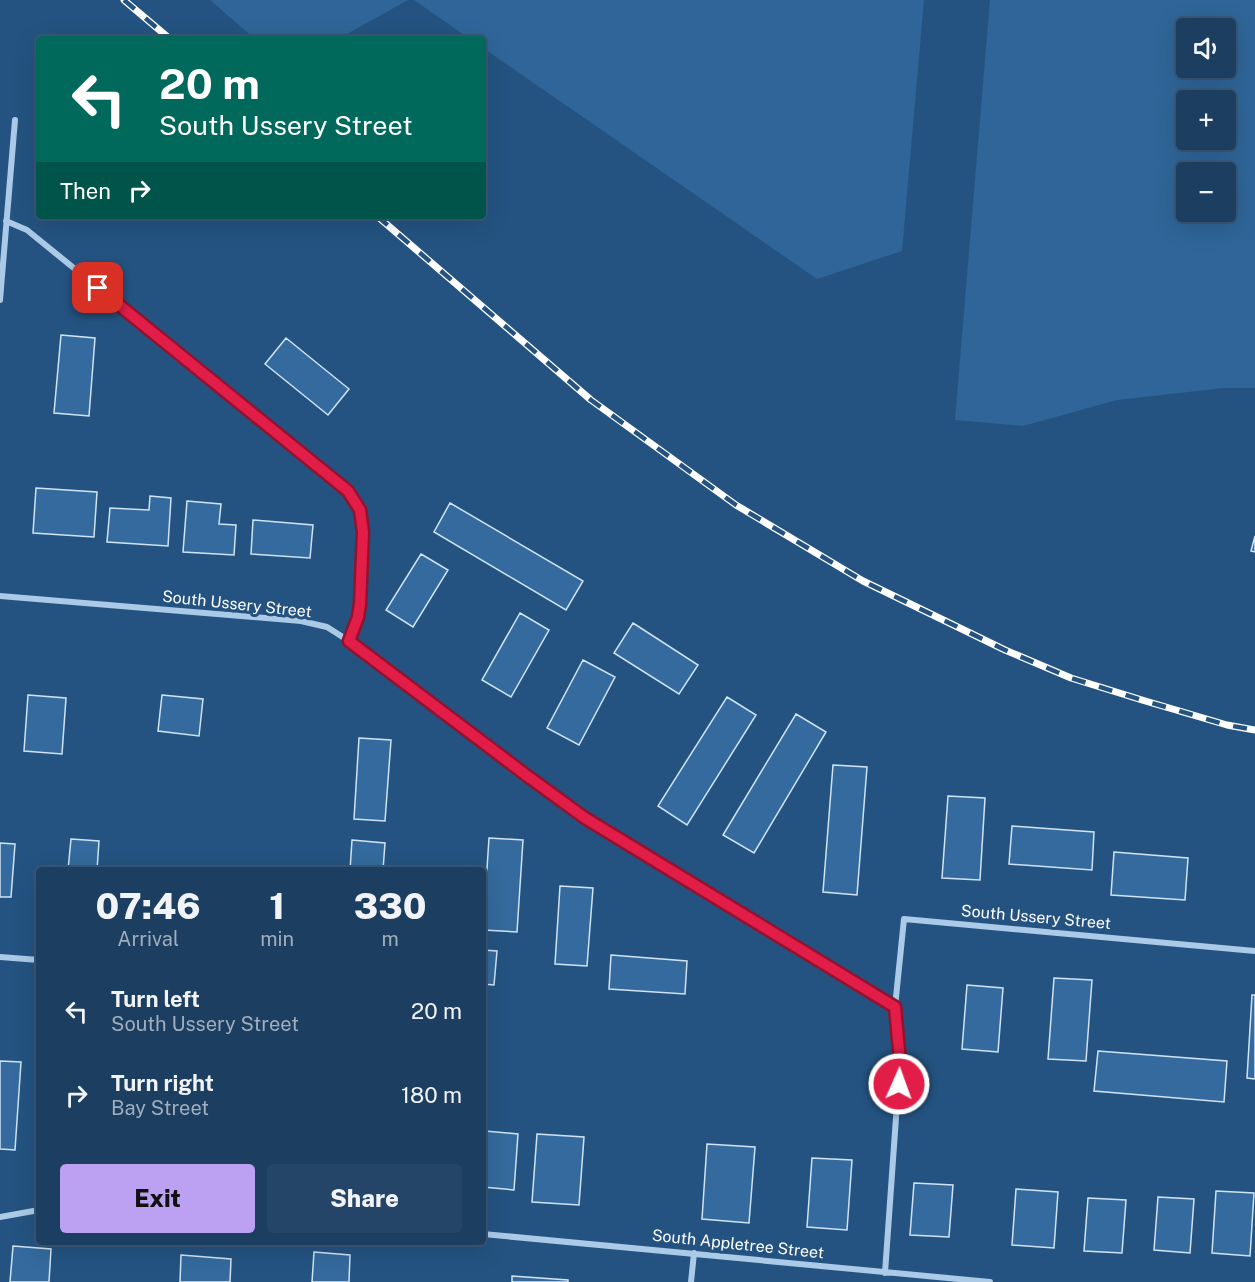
<!DOCTYPE html>
<meta charset="utf-8">
<style>
:root{--surface:#1b3e61;--page:#244567;--text:#f1f3f6;--muted:#a0aebd;--line:#395776;--accent:#bca0f2}
body{margin:0;font-family:"Public Sans",sans-serif;background:var(--page);color:var(--text);height:100vh;display:flex;flex-direction:column;font-size:22px;white-space:nowrap}
*{box-sizing:border-box;margin:0}
p{font-size:20px;color:var(--muted)}
.icon{flex:none;width:33px;height:33px;fill:none;stroke:currentColor;stroke-width:2;stroke-linecap:round;stroke-linejoin:round}
.map{position:relative;flex:1;overflow:hidden}
.details{position:absolute;left:36px;top:867px;width:450px;height:378px;display:flex;flex-direction:column;background:var(--surface);border-radius:6px;box-shadow:0 6px 24px #0002,0 0 0 2px var(--line)}
.details>*{flex:none}
.banner{position:absolute;left:36px;top:36px;width:450px;height:183px;border-radius:6px;box-shadow:0 6px 24px #0002,0 0 0 2px var(--line);background:#00695c;color:#fff;overflow:hidden}
.buttons{position:absolute;left:1176px;top:18px;display:grid;gap:12px}
.buttons a{display:grid;place-items:center;width:60px;height:60px;border-radius:6px;background:var(--surface);box-shadow:0 6px 24px #0002,0 0 0 2px var(--line);font-size:30px}
.pin{position:absolute;display:grid;place-items:center;width:51px;height:51px;color:#fff;margin:-26px;border-radius:12px;box-shadow:0 3px 9px #0006}
.me{position:absolute;width:66px;margin:-33px;rotate:2deg;stroke-linejoin:round;filter:drop-shadow(0 0 4px #0008)}
.turn{display:flex;align-items:center;gap:21px;height:126px;padding:0 24px;font-size:27px}
.turn .icon{width:78px;height:78px;stroke-width:2.5}
.turn b{display:block;font-size:42px;line-height:51px}
.then{display:flex;align-items:center;height:57px;padding:0 24px;background:#0003;gap:12px;font-size:22px}
.eta{display:flex;justify-content:space-evenly;align-items:center;height:102px;text-align:center}
.eta b{font-size:36px;font-weight:800;line-height:42px}
.action{display:flex;gap:12px;margin-top:auto;padding:12px 24px}
.action a{flex:1;height:69px;border-radius:6px;background:var(--accent);color:#111;font-size:24px;font-weight:800;line-height:69px;text-align:center}
.action a+a{background:var(--page);color:var(--text)}
ul{padding:0;list-style:none}
li{display:flex;align-items:center;gap:18px;height:84px;padding:0 24px}
li div{flex:1}
li b{display:block;font-size:22px}
li em{font-style:normal}
.map>svg:first-child{display:block}
.green{fill:#2f6598;fill-rule:evenodd}
.building{fill:#346a9d;stroke:#cfe3f5;stroke-width:1.5}
.lines{fill:none;stroke-linecap:round;stroke-linejoin:round}
.street{stroke:#abcae7;stroke-width:6}
.rail-casing{stroke:#fff;stroke-width:7}
.rail{stroke:#245381;stroke-width:4.5;stroke-dasharray:14;stroke-linecap:butt}
.route-casing{stroke:#92132f;stroke-width:15}
.route{stroke:#e11d48;stroke-width:10}
.labels{text-anchor:middle;dominant-baseline:central;stroke-width:6;stroke-linejoin:round;paint-order:stroke}
.street-label{font-size:16px;fill:#fff;stroke:#245381}
</style>
<div class="map">
<svg width="1255" height="1282" viewBox="0 0 1255 1282">
<rect width="100%" height="100%" fill="#245381"/>
<path class="green" d="M210,0h198l-70,39h-83z
M414,0h510l-22,251 -85,28 -334,-231v-9h-13z
M990,0h265v388h-31l-107,12 -94,26 -68,-6zM1186,28h40v40h-40zM1186,100h40v40h-40zM1186,172h40v40h-40z"/>
<path class="building" d="M61,335l34,3 -6,78 -35,-3z
M286,338l63,51 -21,26 -63,-51z
M36,488l61,4 -3,45 -61,-4z
M150,496l21,2 -3,48 -61,-4 3,-34 39,2z
M187,501l34,3 -2,20 17,1 -2,30 -51,-3z
M450,503l133,78 -17,29 -132,-78z
M253,520l60,5 -3,33 -59,-4z
M1255,536v16l-4,-1z
M421,554l27,16 -35,57 -27,-17z
M520,613l29,17 -38,67 -29,-17z
M633,623l65,42 -19,29 -65,-41z
M583,660l32,17 -36,68 -32,-17z
M28,695l38,3 -4,56 -38,-3z
M162,695l41,4 -4,37 -41,-5z
M727,697l29,18 -69,110 -29,-19z
M796,714l30,18 -72,121 -31,-18z
M359,738l32,2 -6,81 -31,-2z
M833,765l34,2 -10,128 -34,-3z
M948,796l37,2 -5,82 -38,-2z
M1012,826l82,6 -2,38 -83,-6z
M489,838l34,2 -6,92 -34,-2z
M71,839l28,2 -2,29h-29z
M352,840l33,3 -2,27h-33z
M0,843l15,1 -4,53h-11z
M1114,852l74,6 -3,42 -74,-5z
M560,886l33,2 -6,78 -32,-2z
M483,950l14,1 -3,34 -11,-1z
M611,955l76,6 -2,33 -76,-5z
M1054,978l38,2 -6,81 -38,-2z
M967,985l36,3 -5,64 -36,-3z
M1252,995h3v84l-8,-1z
M1098,1051l129,10 -3,41 -130,-11z
M0,1061l21,1 -6,88 -15,-1z
M485,1131l33,3 -4,56 -31,-3z
M537,1134l47,3 -5,68 -47,-3z
M707,1144l48,3 -6,76 -47,-4z
M812,1158l40,2 -5,70 -40,-3z
M914,1183l39,2 -4,52 -39,-2z
M1016,1189l42,3 -4,56 -42,-3z
M1216,1191l38,2 -4,63 -38,-3z
M1158,1197l36,2 -4,54 -36,-3z
M1088,1198l38,2 -4,53 -38,-2z
M13,1246l38,3 -2,33h-39z
M314,1252l36,3 -1,27h-37z
M181,1255l50,4 -1,23h-50z
M512,1276l56,4v2h-56z"/>
<g class="lines">
<path class="street" d="M6,221l21,9 321,261 12,19 3,22 -3,73 -2,12 -9,24
M0,300l15,-180
M0,596l301,25 26,6 22,14 177,134 59,43 310,189
M0,957l39,3
M0,1217l39,-7
M483,1234l507,48
M885,1273l15,-212 -5,-54 9,-88 351,32
M691,1282l3,-29"/>
<defs>
<path id="rail" d="M124,0l46,39
M377,216l214,184 145,105 127,76 142,69 66,28 71,22 85,25 28,5"/>
</defs>
<use href="#rail" class="rail-casing"/>
<use href="#rail" class="rail"/>
</g>
<g class="lines">
<defs>
<path id="route" d="M98,288l250,203 12,19 3,22 -3,72 -2,13 -9,24 177,134 59,43 310,189 5,54 -1,23"/>
</defs>
<use href="#route" class="route-casing"/>
<use href="#route" class="route"/>
</g>
<g class="labels">
<g class="street-label">
<text transform="translate(237 604) rotate(6)">South Ussery Street</text>
<text transform="translate(1036 917) rotate(5)">South Ussery Street</text>
<text transform="translate(738 1244) rotate(6)">South Appletree Street</text>
</g>
</g>
</svg>
<div class="buttons">
<a><svg class="icon" aria-label="sound" viewBox="0 0 24 24"><path d="M4 9h4l5-4v14l-5-4H4zM17 9q2 3 0 6"/></svg></a>
<a>+</a>
<a>−</a>
</div>
<div class="pin" style="left:98px;top:288px;background:#d93025"><svg class="icon" aria-label="arrive" viewBox="0 0 24 24"><path d="M6 21V4h12l-3 4 3 4H6"/></svg></div>
<svg class="me" style="left:899px;top:1084px" viewBox="-20 -20 40 40"><circle r="17" fill="#e11d48" stroke="#fff" stroke-width="3"/><path d="M0-11L8 9 0 5-8 9z" fill="#fff"/></svg>
<div class="banner">
<div class="turn"><svg class="icon" aria-label="left" viewBox="0 0 24 24"><path d="M17 20v-9H6M10 6l-5 5 5 5"/></svg><div><b>20 m</b>South Ussery Street</div></div>
<div class="then">Then<svg class="icon" aria-label="right" viewBox="0 0 24 24"><path d="M7 20v-9h11M14 6l5 5-5 5"/></svg></div>
</div>
<section class="details">
<div class="eta">
<div><b>07:46</b><p>Arrival</p></div>
<div><b>1</b><p>min</p></div>
<div><b>330</b><p>m</p></div>
</div>
<ul>
<li><svg class="icon" aria-label="left" viewBox="0 0 24 24"><path d="M17 20v-9H6M10 6l-5 5 5 5"/></svg><div><b>Turn left</b><p>South Ussery Street</p></div><em>20 m</em></li>
<li><svg class="icon" aria-label="right" viewBox="0 0 24 24"><path d="M7 20v-9h11M14 6l5 5-5 5"/></svg><div><b>Turn right</b><p>Bay Street</p></div><em>180 m</em></li>
</ul>
<div class="action"><a>Exit</a><a>Share</a></div>
</section>
</div>
